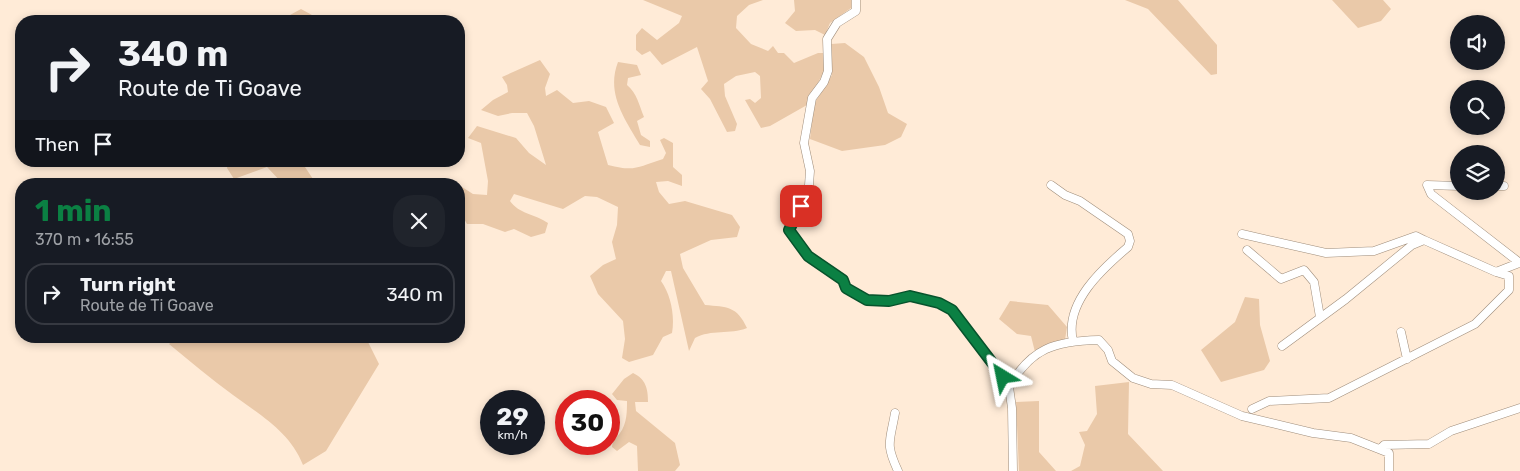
<!DOCTYPE html>
<meta charset="utf-8">
<style>
:root{--surface:#171b24;--page:#20242c;--text:#f1f3f6;--muted:#9ea1a6;--line:#363941;--accent:#0b8043}
body{margin:0;font-family:Rubik,sans-serif;background:var(--page);color:var(--text);height:100vh;display:flex;flex-direction:column;font-size:19px;white-space:nowrap}
*{box-sizing:border-box;margin:0}
p{font-size:16px;color:var(--muted)}
.icon{flex:none;width:28px;height:28px;fill:none;stroke:currentColor;stroke-width:2;stroke-linecap:round;stroke-linejoin:round}
.map{position:relative;flex:1;overflow:hidden}
.sheet{position:absolute;left:15px;top:178px;width:450px;height:165px;display:flex;flex-direction:column;background:var(--surface);border-radius:20px;box-shadow:0 2px 8px #0003}
.sheet>*{flex:none}
.top-card{position:absolute;left:15px;top:15px;width:450px;height:152px;border-radius:20px;box-shadow:0 2px 8px #0003;background:#171b24;color:var(--text);overflow:hidden}
.fabs{position:absolute;left:1450px;top:15px;display:grid;gap:10px}
.fabs a{display:grid;place-items:center;width:55px;height:55px;border-radius:50%;background:var(--surface);box-shadow:0 2px 8px #0003;font-size:25px}
.speed{position:absolute;left:480px;top:390px;display:flex;gap:10px;font-size:25px;font-weight:700;text-align:center}
.speed>*{display:grid;place-content:center;width:65px;height:65px;border-radius:50%;background:var(--surface);box-shadow:0 2px 8px #0003;line-height:1}
.speed small{font-size:12px;font-weight:400}
.speed .limit{border:8px solid #d22;background:#fff;color:#111}
.pin{position:absolute;display:grid;place-items:center;width:42px;height:42px;color:#fff;margin:-21px;border-radius:10px;box-shadow:0 2px 8px #0006}
.me{position:absolute;width:55px;margin:-28px;rotate:325deg;stroke-linejoin:round;filter:drop-shadow(0 0 4px #0008)}
.turn{display:flex;align-items:center;gap:18px;height:105px;padding:0 20px;font-size:22px}
.turn .icon{width:65px;height:65px;stroke-width:2.5}
.turn b{display:block;font-size:35px;line-height:42px}
.then{display:flex;align-items:center;height:48px;padding:0 20px;background:#0003;gap:10px;font-size:19px}
.round{display:grid;place-items:center;flex:none;width:52px;height:52px;border-radius:20px;background:var(--page)}
.summary{display:flex;align-items:center;justify-content:space-between;height:85px;padding:0 20px}
h1{font-size:30px;font-weight:700;line-height:38px;color:var(--accent)}
ul{padding:0;list-style:none}
li{display:flex;align-items:center;gap:15px;height:62px;margin:0 10px 8px;padding:0 10px;border:2px solid var(--line);border-radius:20px}
li div{flex:1}
li b{display:block;font-size:19px}
li em{font-style:normal}
.map>svg:first-child{display:block}
.green{fill:#eac9a9}
.lines{fill:none;stroke-linecap:round;stroke-linejoin:round}
.minor-casing{stroke:#9f8d7b;stroke-width:9}
.minor{stroke:#fff;stroke-width:8}
.route-casing{stroke:#07532c;stroke-width:12}
.route{stroke:#0b8043;stroke-width:9}
</style>
<div class="map">
<svg width="1520" height="471" viewBox="0 0 1520 471">
<rect width="100%" height="100%" fill="#ffebd7"/>
<path class="green" d="M643,0h120l-14,5 -12,11 -1,12 15,16 17,7 5,-5 5,7h6l10,10 24,-10h7l-1,18 -17,34 -37,21 -9,2 -16,-28 5,-1 5,4 6,-5 -1,-22 -5,-4 -19,4 -12,8 1,12 12,28 -2,7 -8,1 -17,-33 -9,-10 7,-8 -11,-34 -35,18 -12,-14 -8,4 -6,-5v-15l6,-7 15,12 22,-17 3,-7z
M794,0h57v8l-21,15 -5,12 -10,-5 -19,1 -11,-8 10,-12z
M1125,0h53l39,45v29l-6,1 -63,-66z
M1332,0h51l8,9 -10,12 -23,7z
M301,9l22,12h-44z
M845,43l19,14 15,30 9,26 19,11 -6,13 -16,8 -43,6 -32,-12 4,-35 18,-29 -1,-31z
M540,60l10,14 -5,14 1,8 11,-6 16,13 16,-2 17,6 8,16 -16,9 10,33c28,7 29,2 55,-6l3,-6 -6,-13 4,-2 9,5v24l9,8v11l-14,-5 -12,1 3,10 10,12 16,-3 47,14 8,12 -3,10 -26,3 -31,14 3,14 22,37c22,2 32,1 42,23 -17,7 -36,1 -52,10l-6,13 -18,-80h-5l-5,10c10,14 14,35 11,52l-9,4 -10,18 -24,7 -7,-4 3,-19 -2,-18 -25,-27 -8,-18 13,-11 13,-6 -4,-17 5,-17 1,-18 -21,-10 -12,-1 -22,13 -49,-15 -4,7c9,13 25,13 38,22l-3,10 -14,4 -17,-8 -9,3 -22,-8h-16l-8,-14 3,-23 11,7 14,1 1,-14 -7,-38 -13,-5 9,-12 39,12 13,15 17,12 -12,-39 -7,-13h-15l-14,3 -17,-6 12,-10 15,-8 -1,-7 -5,-8z
M618,62l19,3 4,10 -13,3 -1,7c10,8 12,20 17,32l-7,4 4,14 9,6v6l-10,-2c-16,-27 -34,-52 -22,-83z
M228,161h73l14,21 -32,2 -16,-17 -33,12 -7,-11z
M1245,297l14,2 1,26 10,36 -6,9 -43,12 -20,-32 34,-28z
M1010,301l38,4 19,22 -2,13 -30,12 -4,-16 -14,-2 -18,-15z
M179,336h186l14,28 -53,87 -23,14c-13,-33 -43,-50 -70,-70 -22,-16 -43,-34 -64,-51z
M633,373c13,6 15,16 15,29h-13l1,9 39,32 5,22 -5,6h-37l-1,-25 -8,-4 -12,9 -5,-4c1,-8 4,-8 8,-14 7,-9 7,-22 7,-32l-10,-1 -5,-6 12,-15z
M1129,382l-1,52 35,37h-92l9,-5 5,-21 -6,-13 8,-1 10,-17 -2,-28z
M1039,401v51l17,19h-37l-3,-69z"/>
<g class="lines">
<defs>
<path id="minor" d="M856,0v11l-19,12 -10,16 1,32 -4,11 -12,16 -8,45 6,28 -1,14 -5,19 -15,26 19,26 35,24 3,8 21,12 22,1 21,-4 29,6 13,7 45,57 12,20 3,21 1,63
M1051,185l14,10 15,6 48,33 2,7 -2,6c-26,22 -64,56 -55,94
M1459,186l-32,-1 4,9 89,69
M1496,186h8
M1242,234l84,19 48,-2 42,-15 8,4
M1247,250l34,29 23,-9 10,12 6,35
M1401,332l6,27
M1282,346l64,-47 66,-54 12,-5 72,32 23,-9
M1009,387c22,-39 46,-46 90,-47l9,10 4,11 21,17 18,6 21,1 70,31 71,17 38,5 38,15v18
M1252,409l17,-8 60,-3 146,-74 34,-34v-14l-13,-4
M895,413c-5,29 -10,30 3,58
M1380,449l4,-4 45,-1 22,-13 69,-23"/>
</defs>
<use href="#minor" class="minor-casing"/>
<use href="#minor" class="minor"/>
</g>
<g class="lines">
<defs>
<path id="route" d="M801,206l-12,24 19,26 35,24 3,8 21,12 22,1 21,-5 29,7 13,7 51,67"/>
</defs>
<use href="#route" class="route-casing"/>
<use href="#route" class="route"/>
</g>
</svg>
<div class="fabs">
<a><svg class="icon" aria-label="sound" viewBox="0 0 24 24"><path d="M4 9h4l5-4v14l-5-4H4zM17 9q2 3 0 6"/></svg></a>
<a><svg class="icon" aria-label="search" viewBox="0 0 24 24"><circle cx="10" cy="10" r="6"/><path d="M15 15l6 6"/></svg></a>
<a><svg class="icon" aria-label="layers" viewBox="0 0 24 24"><path d="M12 4l9 5-9 5-9-5zM3 14l9 5 9-5"/></svg></a>
</div>
<div class="speed"><div>29<small>km/h</small></div><div class="limit">30</div></div>
<div class="pin" style="left:801px;top:206px;background:#d93025"><svg class="icon" aria-label="arrive" viewBox="0 0 24 24"><path d="M6 21V4h12l-3 4 3 4H6"/></svg></div>
<svg class="me" style="left:1003px;top:377px" viewBox="-20 -20 40 40"><path d="M0-17L14 15 0 8-14 15z" fill="#0b8043" stroke="#fff" stroke-width="4"/></svg>
<div class="top-card">
<div class="turn"><svg class="icon" aria-label="right" viewBox="0 0 24 24"><path d="M7 20v-9h11M14 6l5 5-5 5"/></svg><div><b>340 m</b>Route de Ti Goave</div></div>
<div class="then">Then<svg class="icon" aria-label="arrive" viewBox="0 0 24 24"><path d="M6 21V4h12l-3 4 3 4H6"/></svg></div>
</div>
<section class="sheet">
<div class="summary"><div><h1>1 min</h1><p>370 m · 16:55</p></div><a class="round"><svg class="icon" aria-label="close" viewBox="0 0 24 24"><path d="M6 6l12 12M18 6L6 18"/></svg></a></div>
<ul>
<li><svg class="icon" aria-label="right" viewBox="0 0 24 24"><path d="M7 20v-9h11M14 6l5 5-5 5"/></svg><div><b>Turn right</b><p>Route de Ti Goave</p></div><em>340 m</em></li>
</ul>
</section>
</div>
